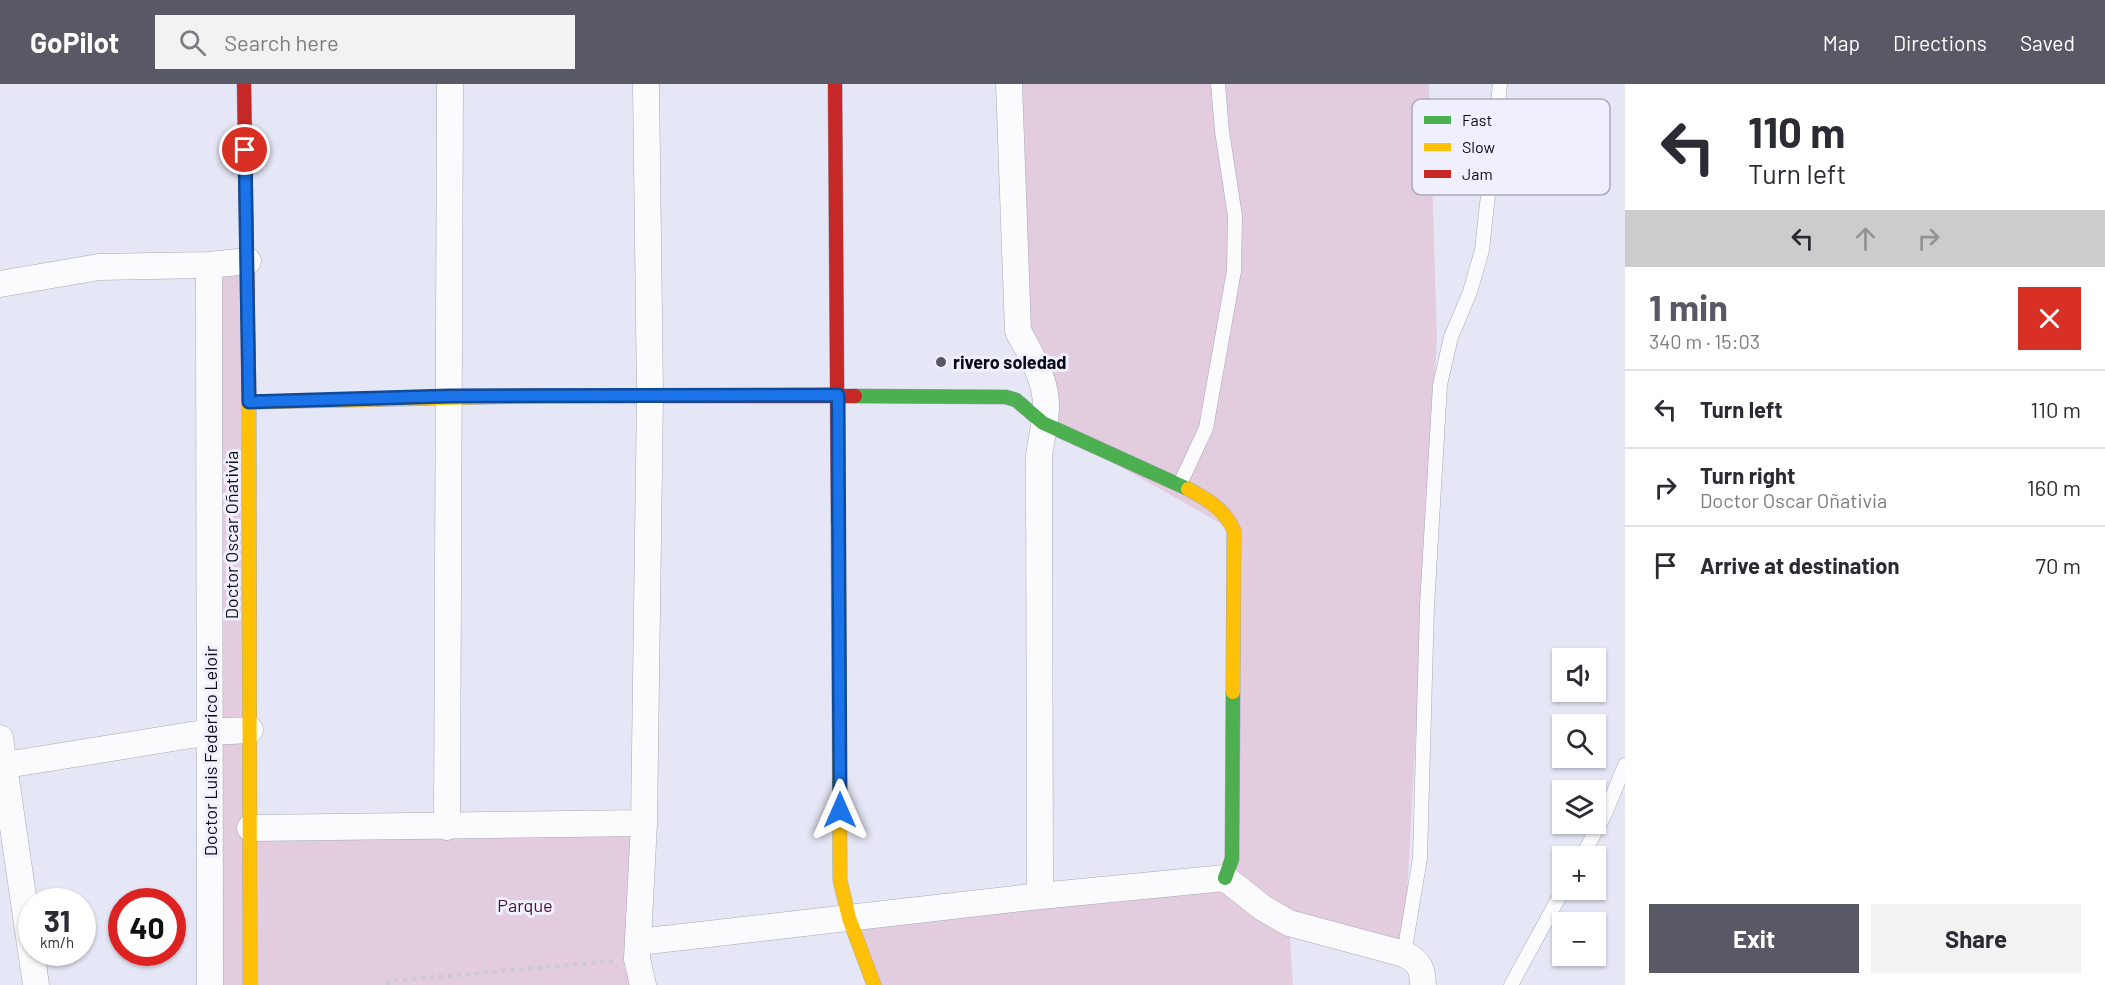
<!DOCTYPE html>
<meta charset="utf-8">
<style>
:root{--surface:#fff;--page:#f2f2f3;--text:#2b2b33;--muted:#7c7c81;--line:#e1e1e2;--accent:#585965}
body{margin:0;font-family:Barlow,sans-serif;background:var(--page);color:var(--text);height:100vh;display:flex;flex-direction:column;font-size:22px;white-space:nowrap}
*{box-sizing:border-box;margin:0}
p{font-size:20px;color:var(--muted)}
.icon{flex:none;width:33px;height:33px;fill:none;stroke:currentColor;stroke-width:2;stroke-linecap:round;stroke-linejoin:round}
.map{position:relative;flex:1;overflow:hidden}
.panel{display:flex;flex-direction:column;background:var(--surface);width:480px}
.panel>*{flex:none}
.top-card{background:#fff;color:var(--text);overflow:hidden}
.buttons{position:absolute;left:1552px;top:564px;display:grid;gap:12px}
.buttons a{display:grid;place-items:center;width:54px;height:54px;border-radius:0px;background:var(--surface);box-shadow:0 2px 4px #0004;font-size:30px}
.speed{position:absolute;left:18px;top:804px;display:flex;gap:12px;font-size:30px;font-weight:700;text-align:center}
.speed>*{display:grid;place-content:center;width:78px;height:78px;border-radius:50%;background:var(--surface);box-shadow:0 2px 4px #0004;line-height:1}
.speed small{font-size:15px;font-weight:400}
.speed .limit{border:9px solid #d22;background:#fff;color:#111}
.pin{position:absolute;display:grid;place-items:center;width:51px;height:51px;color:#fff;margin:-26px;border:3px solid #fff;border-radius:50%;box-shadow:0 2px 6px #0007}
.me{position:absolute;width:66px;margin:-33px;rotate:0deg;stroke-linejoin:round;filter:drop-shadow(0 0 4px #0008)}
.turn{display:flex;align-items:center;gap:21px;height:126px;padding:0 24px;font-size:27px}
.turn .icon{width:78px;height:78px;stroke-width:2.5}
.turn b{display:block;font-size:42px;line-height:51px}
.lanes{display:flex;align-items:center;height:57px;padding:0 24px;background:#0003;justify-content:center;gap:30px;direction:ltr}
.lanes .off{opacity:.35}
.round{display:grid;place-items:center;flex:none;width:63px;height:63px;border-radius:0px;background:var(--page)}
.headline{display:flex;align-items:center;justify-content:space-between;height:102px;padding:0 24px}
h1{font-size:36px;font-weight:700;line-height:45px;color:var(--accent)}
.cta{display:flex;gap:12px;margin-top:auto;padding:12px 24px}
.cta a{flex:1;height:69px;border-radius:0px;background:var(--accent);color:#fff;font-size:24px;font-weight:700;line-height:69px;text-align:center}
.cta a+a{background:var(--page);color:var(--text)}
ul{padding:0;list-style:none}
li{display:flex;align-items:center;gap:18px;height:78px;padding:0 24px;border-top:2px solid var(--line)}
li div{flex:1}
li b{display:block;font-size:22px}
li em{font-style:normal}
header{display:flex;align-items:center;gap:36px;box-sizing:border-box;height:84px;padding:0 30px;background:var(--accent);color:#fff}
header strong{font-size:28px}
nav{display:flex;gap:33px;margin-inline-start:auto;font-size:21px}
.search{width:420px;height:54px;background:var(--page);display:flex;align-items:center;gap:15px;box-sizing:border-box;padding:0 21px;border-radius:0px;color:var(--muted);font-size:22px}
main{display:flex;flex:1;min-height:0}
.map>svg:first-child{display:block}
.green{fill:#e4ccdf}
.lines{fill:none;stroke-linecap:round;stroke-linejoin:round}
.lane-casing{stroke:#a7a8b4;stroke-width:15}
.street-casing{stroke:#a7a8b4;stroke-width:27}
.fast-casing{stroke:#a7a8b4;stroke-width:15}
.slow-casing{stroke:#a7a8b4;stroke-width:15}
.jam-casing{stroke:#a7a8b4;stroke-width:15}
.path{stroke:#cbcbd0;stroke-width:4;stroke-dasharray:4.5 4.5;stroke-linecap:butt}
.lane{stroke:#fbfbfe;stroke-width:14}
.street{stroke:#fbfbfe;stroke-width:26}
.fast{stroke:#4caf50;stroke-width:14}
.slow{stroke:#ffc107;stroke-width:14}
.jam{stroke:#c62828;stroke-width:14}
.route-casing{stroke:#114b97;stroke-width:15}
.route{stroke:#1a73e8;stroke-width:10}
.poi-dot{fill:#585965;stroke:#efeffd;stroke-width:2}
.labels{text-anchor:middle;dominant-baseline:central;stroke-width:6;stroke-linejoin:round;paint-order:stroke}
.poi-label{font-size:18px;font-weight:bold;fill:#0c0c17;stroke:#efeffd;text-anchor:start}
.street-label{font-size:18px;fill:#0c0c17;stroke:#efeffd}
.park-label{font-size:18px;fill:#4d1336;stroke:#efeffd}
.key{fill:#efeffd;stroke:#ababb8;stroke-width:1.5}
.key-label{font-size:16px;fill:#0c0c17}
</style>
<header>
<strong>GoPilot</strong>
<div class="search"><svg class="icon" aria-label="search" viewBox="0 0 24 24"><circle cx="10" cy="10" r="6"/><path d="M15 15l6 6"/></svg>Search here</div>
<nav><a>Map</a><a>Directions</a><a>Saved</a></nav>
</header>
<main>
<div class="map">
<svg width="1625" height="901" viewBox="0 0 1625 901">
<rect width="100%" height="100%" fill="#e6e7f6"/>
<path class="green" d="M1014,0h415l8,252 -33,618 -115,-30 4,61h-420l-24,-67 375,-40 10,-347 -191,-108 -25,-92z
M248,178l2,723h-40l-1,-720z
M644,739l-1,162h-391l-2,-157z"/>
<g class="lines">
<defs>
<path id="lane" d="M1180,400l26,-56 28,-157 1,-55 -13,-85 -4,-47
M1582,772l23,-42 20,-49
M1404,870l16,-96 7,-252 13,-221 11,-48 19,-45 12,-42 18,-166
M1511,901l52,-95"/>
<path id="street" d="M1009,0l9,247c13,24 29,49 28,78 -1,16 -5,32 -7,47l1,440
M209,181l1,720
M0,200l99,-17 110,-2 39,-4
M0,654l36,247
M0,682l210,-34 40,-2
M447,743l3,-743
M250,744l394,-5
M639,858l401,-46 185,-18 38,30 26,15 115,31c16,8 18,14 19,31
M643,901l-6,-26 7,-136 6,-428 -4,-311"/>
<path id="fast" d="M855,312l151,1 10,3 27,23 145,66
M1225,794l7,-19 1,-167"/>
<path id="slow" d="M249,308l1,593
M249,318l279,-6
M1188,405c20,11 37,20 46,42l-1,161
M838,436l2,360 9,38 25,67"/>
<path id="jam" d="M244,0l5,308
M835,0l3,436
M528,312h327"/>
</defs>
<use href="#lane" class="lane-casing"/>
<use href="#street" class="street-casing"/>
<use href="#fast" class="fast-casing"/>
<use href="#slow" class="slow-casing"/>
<use href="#jam" class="jam-casing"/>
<path class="path" d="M388,901l1,-4 225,-20"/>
<use href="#lane" class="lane"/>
<use href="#street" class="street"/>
<use href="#fast" class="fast"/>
<use href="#slow" class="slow"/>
<use href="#jam" class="jam"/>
</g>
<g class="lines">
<defs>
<path id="route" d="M245,66l4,252 200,-6 389,-1 2,415"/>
</defs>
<use href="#route" class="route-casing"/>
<use href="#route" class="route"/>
</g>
<circle class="poi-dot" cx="941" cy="278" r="6"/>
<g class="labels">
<g class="poi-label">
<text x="953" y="278">rivero soledad</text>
</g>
<g class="street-label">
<text transform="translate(231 451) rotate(-90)">Doctor Oscar Oñativia</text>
<text transform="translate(210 667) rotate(-90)">Doctor Luis Federico Leloir</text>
</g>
<g class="park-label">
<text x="525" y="821">Parque</text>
</g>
</g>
<rect x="1412" y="15" width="198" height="96" rx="9" class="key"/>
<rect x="1424" y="32" width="27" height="8" fill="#4caf50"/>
<rect x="1424" y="59" width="27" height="8" fill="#ffc107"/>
<rect x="1424" y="86" width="27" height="8" fill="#c62828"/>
<g class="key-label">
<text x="1462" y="42">Fast</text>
<text x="1462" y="69">Slow</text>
<text x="1462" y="96">Jam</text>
</g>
</svg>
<div class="buttons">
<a><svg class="icon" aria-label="sound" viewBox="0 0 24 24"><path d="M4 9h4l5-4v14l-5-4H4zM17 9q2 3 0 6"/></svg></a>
<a><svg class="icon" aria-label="search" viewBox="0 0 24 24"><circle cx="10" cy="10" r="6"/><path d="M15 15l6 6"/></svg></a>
<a><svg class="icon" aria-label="layers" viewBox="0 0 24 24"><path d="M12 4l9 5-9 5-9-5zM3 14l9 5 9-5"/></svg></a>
<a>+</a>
<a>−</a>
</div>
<div class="speed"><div>31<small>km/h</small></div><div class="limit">40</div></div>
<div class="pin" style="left:245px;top:66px;background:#d93025"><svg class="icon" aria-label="arrive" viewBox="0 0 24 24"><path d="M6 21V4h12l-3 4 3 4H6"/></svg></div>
<svg class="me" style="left:840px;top:726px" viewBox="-20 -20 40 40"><path d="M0-17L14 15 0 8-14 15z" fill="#1a73e8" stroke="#fff" stroke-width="4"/></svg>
</div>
<section class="panel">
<div class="top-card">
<div class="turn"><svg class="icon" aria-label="left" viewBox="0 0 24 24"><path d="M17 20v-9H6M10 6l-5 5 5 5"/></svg><div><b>110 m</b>Turn left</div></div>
<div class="lanes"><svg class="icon" aria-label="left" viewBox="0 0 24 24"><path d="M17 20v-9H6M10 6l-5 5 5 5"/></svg><svg class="icon off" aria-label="ahead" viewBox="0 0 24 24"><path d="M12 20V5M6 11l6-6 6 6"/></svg><svg class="icon off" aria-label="right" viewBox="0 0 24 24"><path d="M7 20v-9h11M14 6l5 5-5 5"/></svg></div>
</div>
<div class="headline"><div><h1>1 min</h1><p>340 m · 15:03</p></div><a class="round" style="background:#d93025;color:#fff"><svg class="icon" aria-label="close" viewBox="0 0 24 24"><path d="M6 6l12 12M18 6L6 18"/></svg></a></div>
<ul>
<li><svg class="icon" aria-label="left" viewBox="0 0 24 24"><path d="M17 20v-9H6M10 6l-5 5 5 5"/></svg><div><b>Turn left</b></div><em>110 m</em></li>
<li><svg class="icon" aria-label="right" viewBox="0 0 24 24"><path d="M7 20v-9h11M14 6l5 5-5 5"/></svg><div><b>Turn right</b><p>Doctor Oscar Oñativia</p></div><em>160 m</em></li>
<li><svg class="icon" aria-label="arrive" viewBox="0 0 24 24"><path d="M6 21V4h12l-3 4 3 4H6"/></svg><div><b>Arrive at destination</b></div><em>70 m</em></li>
</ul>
<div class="cta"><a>Exit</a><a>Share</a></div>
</section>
</main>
